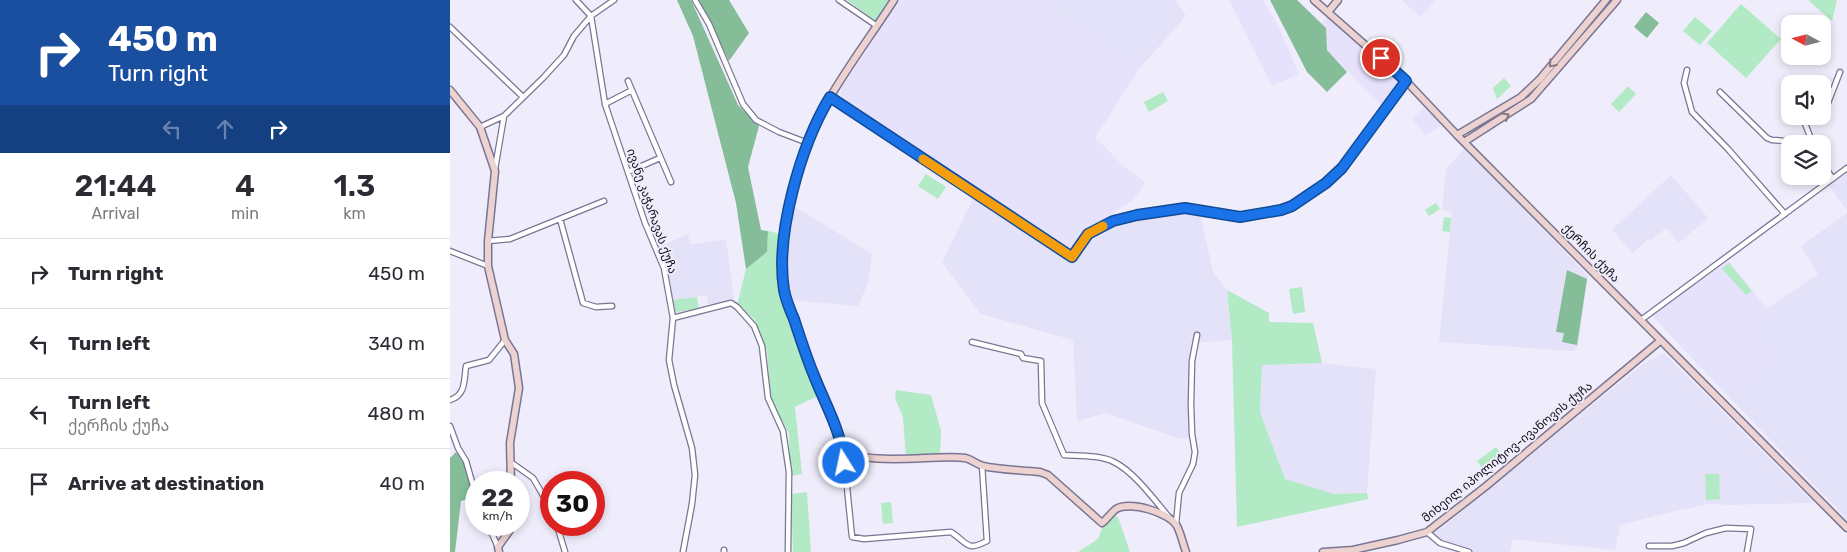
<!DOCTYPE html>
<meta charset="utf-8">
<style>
:root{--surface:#fff;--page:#f7f7f7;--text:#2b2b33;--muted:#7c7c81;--line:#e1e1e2}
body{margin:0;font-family:Rubik,"Noto Sans Georgian",sans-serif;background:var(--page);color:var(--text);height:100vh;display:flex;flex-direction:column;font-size:19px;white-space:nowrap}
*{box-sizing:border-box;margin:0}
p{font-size:16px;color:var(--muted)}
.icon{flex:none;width:28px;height:28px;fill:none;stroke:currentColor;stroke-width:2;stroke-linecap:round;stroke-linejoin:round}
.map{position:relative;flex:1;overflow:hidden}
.details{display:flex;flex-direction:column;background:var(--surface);width:450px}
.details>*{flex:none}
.banner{background:#1a4fa0;color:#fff;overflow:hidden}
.needle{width:32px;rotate:277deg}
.tools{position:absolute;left:1331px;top:15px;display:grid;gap:10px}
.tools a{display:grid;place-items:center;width:50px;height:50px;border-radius:10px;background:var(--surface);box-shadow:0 2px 8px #0003;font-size:25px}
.speed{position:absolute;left:15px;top:471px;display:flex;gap:10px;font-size:25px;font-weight:700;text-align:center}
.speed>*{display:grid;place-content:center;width:65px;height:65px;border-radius:50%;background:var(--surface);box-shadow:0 2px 8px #0003;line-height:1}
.speed small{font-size:12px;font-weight:400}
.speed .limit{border:8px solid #d22;background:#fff;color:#111}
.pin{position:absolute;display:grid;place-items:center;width:42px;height:42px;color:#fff;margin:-21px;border:2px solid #fff;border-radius:50%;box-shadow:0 1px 5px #0007}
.me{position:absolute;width:55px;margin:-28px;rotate:350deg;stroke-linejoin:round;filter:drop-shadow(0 0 4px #0008)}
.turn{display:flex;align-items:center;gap:18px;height:105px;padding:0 25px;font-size:22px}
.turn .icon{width:65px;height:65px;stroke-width:2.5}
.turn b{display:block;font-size:35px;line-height:42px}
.lanes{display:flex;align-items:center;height:48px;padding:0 25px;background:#0003;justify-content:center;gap:25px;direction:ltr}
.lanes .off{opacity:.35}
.eta{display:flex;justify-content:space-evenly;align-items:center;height:85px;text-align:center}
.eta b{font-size:30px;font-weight:600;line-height:35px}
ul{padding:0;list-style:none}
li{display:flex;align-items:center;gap:15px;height:70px;padding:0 25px;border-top:1px solid var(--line)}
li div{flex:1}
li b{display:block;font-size:19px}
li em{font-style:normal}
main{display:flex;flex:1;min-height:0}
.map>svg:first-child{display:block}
.built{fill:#e6e2fb}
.industrial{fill:#e4e2f8}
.green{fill:#b1eac4}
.forest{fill:#84bd98}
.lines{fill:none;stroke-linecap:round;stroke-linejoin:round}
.street-casing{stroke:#7a7593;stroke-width:7}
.secondary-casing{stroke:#7a7593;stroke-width:9}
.street{stroke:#fff;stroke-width:4.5}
.secondary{stroke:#ecd2d0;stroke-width:6}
.oneway{stroke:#89797d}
.route-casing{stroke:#114b97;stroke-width:12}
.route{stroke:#1a73e8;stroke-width:9}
.slow{stroke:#f59e0b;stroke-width:9}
.labels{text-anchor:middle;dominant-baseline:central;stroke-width:4;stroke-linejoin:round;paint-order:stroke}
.street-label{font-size:12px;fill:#0f0d18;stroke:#efedfb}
</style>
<main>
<section class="details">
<div class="banner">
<div class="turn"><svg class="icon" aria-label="right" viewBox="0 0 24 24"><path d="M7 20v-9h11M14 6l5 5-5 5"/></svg><div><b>450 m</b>Turn right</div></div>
<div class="lanes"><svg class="icon off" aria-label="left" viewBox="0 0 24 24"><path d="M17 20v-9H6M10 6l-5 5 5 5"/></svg><svg class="icon off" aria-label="ahead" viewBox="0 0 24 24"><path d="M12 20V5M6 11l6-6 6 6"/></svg><svg class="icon" aria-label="right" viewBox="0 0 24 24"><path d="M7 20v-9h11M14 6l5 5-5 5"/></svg></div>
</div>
<div class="eta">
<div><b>21:44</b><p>Arrival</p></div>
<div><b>4</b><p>min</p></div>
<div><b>1.3</b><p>km</p></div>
</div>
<ul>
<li><svg class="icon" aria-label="right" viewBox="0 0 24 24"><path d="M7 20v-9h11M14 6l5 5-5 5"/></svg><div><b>Turn right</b></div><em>450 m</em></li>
<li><svg class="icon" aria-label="left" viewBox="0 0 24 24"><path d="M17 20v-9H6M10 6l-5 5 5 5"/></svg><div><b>Turn left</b></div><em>340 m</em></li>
<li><svg class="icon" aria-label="left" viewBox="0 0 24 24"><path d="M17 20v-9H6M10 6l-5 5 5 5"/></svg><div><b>Turn left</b><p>ქერჩის ქუჩა</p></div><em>480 m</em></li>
<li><svg class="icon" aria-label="arrive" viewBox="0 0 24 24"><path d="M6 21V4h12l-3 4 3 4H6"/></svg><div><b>Arrive at destination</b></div><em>40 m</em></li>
</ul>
</section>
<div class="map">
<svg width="1397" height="552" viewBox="0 0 1397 552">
<rect width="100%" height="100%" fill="#efedfb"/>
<path class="built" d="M450,0h134l105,69 -44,69 12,11 14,15 25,19 -12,16 -49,34 -14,18 -228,-150 -3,-3 1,-9z
M779,0h34l15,25 21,49 -27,12z
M951,0h35l-15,17z
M877,17l73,66 -17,23 -56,-56 -1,-22 -5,-5z
M975,106l17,18 -16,12 -14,-17z
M1279,261l39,49 -22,13 23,38 -45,31 -73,-77z"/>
<path class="industrial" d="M584,0h142l10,16 -47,53z
M1015,148l123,128 -10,70 -5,5 -134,-9 13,-130 -10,-2 4,-41z
M1397,172v38l-19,-25z
M1221,175l37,43 -29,25 -13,-15 -16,13 -2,-2 -15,14 -21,-23z
M524,197l97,65 20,-25 17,-10 27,-9 53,-6 12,1 13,59 14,18 5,50 -39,3 -5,55 2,40 -10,1 -74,-26 -29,8 -4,-81 -92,-26 -39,-52z
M342,205l80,49 -4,29 -10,23 -70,-6 -3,-19v-37z
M1397,213v306l-123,-127 44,-31 -22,-38 72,-49 -17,-28z
M238,234l2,11 36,-6 8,60 -26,6 -1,-10 -35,5 -11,-54z
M1214,353l150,150 -86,2 -20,-1 -41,9 -47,12 -5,25 -102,-11 -3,13h-37l-28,-8 -12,-10 210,-170z
M872,363l54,6 -9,124 -33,1 -49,-14 -25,-68 2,-47z"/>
<path class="green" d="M397,0h44l-13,20h-4z
M1358,0h29l-5,21z
M1291,4l40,35 -35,39 -39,-35z
M1245,17l17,14 -12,14 -17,-14z
M1054,78l7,8 -14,13 -4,-11z
M1178,86l8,8 -17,18 -8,-8z
M713,92l5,9 -19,11 -5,-10z
M476,174l20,13 -8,12 -20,-13z
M986,203l4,6 -11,7 -4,-6z
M994,217l7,1 -1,14 -8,-1z
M318,231l13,3 -2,55 39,107 -23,11 7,67 -12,2 -1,-43 -18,-32 -4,-50 -13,-32 -17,-14 9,-36 21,-17z
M1279,263l23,28 -6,4 -24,-26z
M852,287l3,25 -12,2 -4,-25z
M777,290l42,23v9l44,1 9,40 -60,2 -2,47 25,67 49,15 33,-1 1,6 -131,28 -5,-187z
M247,297l2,12 -24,3 -2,-12z
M446,390l35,5 10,36 -1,24 -34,2 -3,-40 -8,-19z
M1046,447l9,12 -19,15 -9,-13z
M1255,474h14l1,25 -14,1z
M357,492l4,60h-18l-2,-58z
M441,502l2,21 -10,1 -2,-21z
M663,515l5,2 12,35h-52l20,-13 6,-16z"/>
<path class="forest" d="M227,0h14l47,105 21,21 -11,41 13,63 7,1 -1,21 -21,17 -10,-66 -43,-167z
M249,0h30l20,33 -20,28z
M820,0h27l29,28 1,22 20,22 -20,20 -20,-20z
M1196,12l13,11 -12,15 -13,-11z
M1117,270l20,9 -10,66 -15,-3 2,-9 -8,-1z
M6,452l9,10 9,35 -13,4 -6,51h-5v-94z"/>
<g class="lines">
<defs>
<path id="street" d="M126,0l15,16 14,88 40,119 19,45 9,50 -4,42 5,25 18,63 3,27 -3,29 -9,48
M245,0l14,24 34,80 13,16 23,12 29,11
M389,0l38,26
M0,27l73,70
M1237,70l-3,13 8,29 36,37 57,65
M178,81l43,101
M1270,92l47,46 5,2 41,3
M380,97l242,160 15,-23 26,-13 24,-6 48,-7 55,9 41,-7 11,-4 34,-23 16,-14 64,-88
M155,104l27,-14
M1372,109l4,-1 14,-36
M1352,116l11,28
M30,127l24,-11 39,-38 21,-23 10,-19 17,-20 23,-16
M1372,161l10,17
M45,169l9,-53
M178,172l32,-14
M110,219l23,84 13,4 16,-1
M38,241l22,-2 94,-38
M0,251l38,15
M223,318l58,-15 6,4 17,19 8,20 6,52 15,33 6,41 -1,80
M1191,320l206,-152
M522,342l49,12 2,4 18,3 1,42 22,52c15,1 36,0 50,7 19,9 40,37 54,54
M0,400c16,-5 14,-20 16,-34l23,-6 16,-20
M0,426l8,22 8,13 10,35
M393,448l9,89 12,2 87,-7c17,11 15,20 36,9l-5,-76
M62,463l21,15 18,31
M726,524l3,-31 14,-29 2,-12 -3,-18 -1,-30 1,-43 5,-26
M38,525l10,22
M107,525l8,27
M977,532l13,11 29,9
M1199,546h23l12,-3 22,-10 20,-5 25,1 -4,23
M274,552v-2"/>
<path id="secondary" d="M444,0c-23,36 -50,71 -70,108 -25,45 -50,133 -40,183 3,15 10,30 15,44 13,38 29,75 44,113 22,20 93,6 122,10 6,1 11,6 18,8 18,4 39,4 57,6l8,3 54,48c5,-4 9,-10 14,-14 14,-8 53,3 61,17 4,8 6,18 9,26
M864,0l92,81 51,54 390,393
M878,12l10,-12
M0,90l30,37 15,44 -7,70v25l17,74 9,14 5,34 -9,55 1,39
M1007,135l64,-38 19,-18 66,-79
M1014,142l67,-43 86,-99
M49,552l-1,-5 12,-17v-5
M873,552l30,-2 45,-10 29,-8 58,-45 175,-146"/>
</defs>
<use href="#street" class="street-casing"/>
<use href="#secondary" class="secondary-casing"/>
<use href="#street" class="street"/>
<use href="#secondary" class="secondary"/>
</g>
<defs><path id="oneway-chevron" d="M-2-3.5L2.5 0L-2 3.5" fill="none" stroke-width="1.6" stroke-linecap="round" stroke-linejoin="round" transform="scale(1.25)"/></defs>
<g class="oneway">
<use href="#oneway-chevron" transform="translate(1102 64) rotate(131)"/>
<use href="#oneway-chevron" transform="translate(1056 116) rotate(-30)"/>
</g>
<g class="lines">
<defs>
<path id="route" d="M394,463c-2,-31 -20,-61 -31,-90 -7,-17 -13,-36 -19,-54 -4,-9 -8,-19 -10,-29 -9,-56 17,-145 46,-193l242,160 16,-23 25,-13 24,-6 48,-7 55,9 41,-7 11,-4 34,-23 16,-15 64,-87 -25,-23"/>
</defs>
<use href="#route" class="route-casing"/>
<use href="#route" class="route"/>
<path class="slow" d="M473,159l149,98 16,-23 15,-8"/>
</g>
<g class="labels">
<g class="street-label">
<text transform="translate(202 211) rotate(71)">ივანე კაჭარავას ქუჩა</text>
<text transform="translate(1141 253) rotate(46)">ქერჩის ქუჩა</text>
<text transform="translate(1057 452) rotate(-39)">მიხეილ იპოლიტოვ-ივანოვის ქუჩა</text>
</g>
</g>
</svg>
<div class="tools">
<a><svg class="needle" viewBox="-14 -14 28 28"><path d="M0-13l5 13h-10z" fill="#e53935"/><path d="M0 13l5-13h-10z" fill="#7c7c81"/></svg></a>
<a><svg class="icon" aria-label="sound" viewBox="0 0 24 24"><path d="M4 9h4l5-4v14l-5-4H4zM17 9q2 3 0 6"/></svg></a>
<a><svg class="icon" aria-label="layers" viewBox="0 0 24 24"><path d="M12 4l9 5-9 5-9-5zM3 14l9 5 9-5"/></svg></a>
</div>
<div class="speed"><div>22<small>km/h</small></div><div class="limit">30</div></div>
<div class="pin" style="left:931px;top:58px;background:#d93025"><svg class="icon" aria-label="arrive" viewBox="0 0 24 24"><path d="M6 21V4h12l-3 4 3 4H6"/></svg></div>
<svg class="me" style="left:394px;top:463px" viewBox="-20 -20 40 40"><circle r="17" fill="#1a73e8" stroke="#fff" stroke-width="3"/><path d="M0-11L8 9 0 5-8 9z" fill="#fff"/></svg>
</div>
</main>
